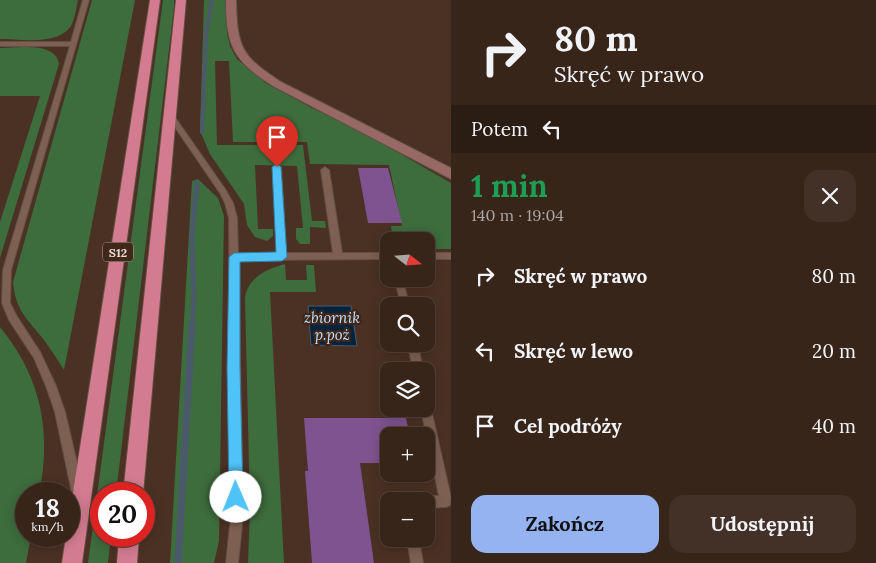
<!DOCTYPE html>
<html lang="pl">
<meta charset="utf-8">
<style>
:root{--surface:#38251a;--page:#433127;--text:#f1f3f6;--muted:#aba5a2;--line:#524239;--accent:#95b2f1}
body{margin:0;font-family:Lora,serif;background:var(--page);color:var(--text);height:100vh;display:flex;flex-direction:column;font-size:19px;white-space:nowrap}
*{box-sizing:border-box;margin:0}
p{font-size:16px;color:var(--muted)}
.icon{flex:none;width:28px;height:28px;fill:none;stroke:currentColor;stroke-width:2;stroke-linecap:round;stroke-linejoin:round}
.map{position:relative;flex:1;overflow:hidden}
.sheet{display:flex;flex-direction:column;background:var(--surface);width:425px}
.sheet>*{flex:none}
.top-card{background:#38251a;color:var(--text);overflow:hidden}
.needle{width:32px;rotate:107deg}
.buttons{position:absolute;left:380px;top:232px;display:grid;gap:10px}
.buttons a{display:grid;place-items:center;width:55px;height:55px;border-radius:10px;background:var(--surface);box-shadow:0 2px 12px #0003,0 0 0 1px var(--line);font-size:25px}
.speed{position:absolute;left:15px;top:482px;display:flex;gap:10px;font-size:25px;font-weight:700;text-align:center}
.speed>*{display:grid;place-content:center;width:65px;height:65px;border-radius:50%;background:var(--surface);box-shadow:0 2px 12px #0003,0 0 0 1px var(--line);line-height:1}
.speed small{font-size:12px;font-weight:400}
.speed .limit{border:8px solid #d22;background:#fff;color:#111}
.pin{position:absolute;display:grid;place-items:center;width:42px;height:42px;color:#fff;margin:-51px -21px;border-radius:50% 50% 50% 0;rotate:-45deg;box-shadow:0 0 5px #0007}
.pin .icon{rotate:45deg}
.me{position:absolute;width:55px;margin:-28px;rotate:359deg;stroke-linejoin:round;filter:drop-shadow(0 0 4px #0008)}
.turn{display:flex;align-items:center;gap:18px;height:105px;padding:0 20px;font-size:22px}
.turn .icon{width:65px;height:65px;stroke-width:2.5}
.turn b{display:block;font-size:35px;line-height:42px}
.then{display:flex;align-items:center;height:48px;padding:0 20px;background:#0003;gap:10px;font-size:19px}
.round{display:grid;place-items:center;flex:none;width:52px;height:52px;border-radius:15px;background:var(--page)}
.summary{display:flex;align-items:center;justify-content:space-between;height:85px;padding:0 20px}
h1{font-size:30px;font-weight:700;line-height:38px;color:#1e9e55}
.button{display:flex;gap:10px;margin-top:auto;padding:10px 20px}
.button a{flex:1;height:58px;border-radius:15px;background:var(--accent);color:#111;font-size:20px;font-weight:700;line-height:58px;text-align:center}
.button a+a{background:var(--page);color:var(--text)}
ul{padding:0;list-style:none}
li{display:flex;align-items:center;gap:15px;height:75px;padding:0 20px}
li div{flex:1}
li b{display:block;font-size:19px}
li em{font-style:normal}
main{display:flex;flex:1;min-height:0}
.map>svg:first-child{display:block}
.green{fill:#3d6c3d}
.water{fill:#06233e;stroke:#4b5a6b}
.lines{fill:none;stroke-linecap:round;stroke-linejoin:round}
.stream-far2{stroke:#4b5a6b;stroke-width:4}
.stream-far1{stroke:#4b5a6b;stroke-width:5}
.stream{stroke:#4b5a6b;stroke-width:7}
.building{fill:#7f538f}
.lane-casing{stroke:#644f43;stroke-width:2}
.secondary-casing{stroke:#644f43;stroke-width:2}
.highway-casing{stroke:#644f43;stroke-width:2}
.lane{fill:#7d6052;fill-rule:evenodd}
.secondary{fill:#976864;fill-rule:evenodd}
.highway{fill:#d37c8f;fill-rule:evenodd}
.route{fill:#4fc3f7;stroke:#337fa1}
.labels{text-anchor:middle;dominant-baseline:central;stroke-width:4.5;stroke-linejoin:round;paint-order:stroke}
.shield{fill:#3f271a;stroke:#b8a59c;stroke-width:1}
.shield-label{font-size:12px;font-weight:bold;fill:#ecdbd3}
.water-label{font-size:15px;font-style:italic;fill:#c1dffe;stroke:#3f271a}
</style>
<main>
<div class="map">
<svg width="451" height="563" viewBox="0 0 451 563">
<rect width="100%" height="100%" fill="#4a3123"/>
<path class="green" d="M0,0h78c-2,8 -3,19 -7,26 -14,20 -51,13 -71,13z
M92,0h43l-71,370c-6,-10 -13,-20 -20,-30 -17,-22 -28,-28 -31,-58z
M163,0h11v7l-58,487h-15v42h10l-3,27h-20z
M204,0h22l1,33 3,13 7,13 29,24 44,24 44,20 97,56v66h-25v-8h-33l-2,-15h11l-13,-61 -79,-1 -3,-22h-74l-4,-81h-14l2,84h86l9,76h13l1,7 -16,-1v17h-10l-4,-5v-11h7l-6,-62 -42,-1 3,64h15v7l-6,5 -12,-4 -8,-12 -3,-21 -34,-50 -10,-23z
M0,48c16,0 56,-7 59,16l-59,194v-36l40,-126h-40z
M198,179l20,19 6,18 -5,325 -5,22h-44l22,-382z
M285,264l1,16h21l-1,-15h8l2,27h-46l14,271h-36l2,-54 -5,-212c4,-20 21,-28 40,-33z
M0,327c41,50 52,104 39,167h-13v42h5l-5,27h-26z"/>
<path class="water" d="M308,306h43l6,40 -46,-1z"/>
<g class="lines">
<path class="stream-far2" d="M202,132l4,-99 6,-33"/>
<path class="stream-far1" d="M192,326l2,-29 -2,-61 5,-53"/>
<path class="stream" d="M178,563l14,-238"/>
</g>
<path class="building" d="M358,168h30l14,55h-34z
M304,418h102l4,18h-21v27h-29l14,100h-62l-7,-92h3z"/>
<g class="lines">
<defs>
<path id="lane" d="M83,0h6l-78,270 -1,33 6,12 24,37 16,34 9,26 19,81 -2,4 -4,2 -4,-2 -2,-4 -17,-81 -9,-26 -12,-28 -25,-38 -7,-17 1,-33 67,-224h-70v-4h71z
M168,113h4l53,76 8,14 4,15 1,36 40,-1 -5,-86 4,-3 4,3 5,86h47l-12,-83 4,-3 4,3 13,83h47v6l-151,1 5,256 -5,47h-12l5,-47 -2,-298 -4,-15 -5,-10 -52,-76z
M426,253h25v6h-25z
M395,279h8l6,27h-8z
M408,344h10l5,27h-10z
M426,404l4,1 1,4 20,89 -1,7 -4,2 -20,1v-7h-5l1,-3 4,-2h13l-18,-87h5z
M407,539h12l4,24h-12z"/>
<path id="secondary" d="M226,0h10c1,47 5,56 45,82l170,86v11l-178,-93c-39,-25 -47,-39 -47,-86z"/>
<path id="highway" d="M150,0h10l-78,563h-20l4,-27h3v-18z
M176,0h10l-43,494h-20z
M119,536h20l-2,27h-20z"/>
</defs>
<use href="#lane" class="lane-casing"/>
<use href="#secondary" class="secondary-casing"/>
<use href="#highway" class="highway-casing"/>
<use href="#lane" class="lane"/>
<use href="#secondary" class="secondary"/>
<use href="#highway" class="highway"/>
</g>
<path class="route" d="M277,164l4,3 6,90 -5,4 -42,1v106l3,129 -2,5 -5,3 -5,-3 -2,-5 -2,-129 2,-111 5,-4 42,-1 -4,-85z"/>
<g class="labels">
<rect class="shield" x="103" y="242.5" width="30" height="19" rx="4"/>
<g class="shield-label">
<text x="118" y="252">S12</text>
</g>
<g class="water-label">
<text x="332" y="317">zbiornik<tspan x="332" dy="17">p.poż</tspan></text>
</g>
</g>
</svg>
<div class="buttons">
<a><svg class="needle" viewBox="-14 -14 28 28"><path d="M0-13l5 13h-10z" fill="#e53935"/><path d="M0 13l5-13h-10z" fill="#aba5a2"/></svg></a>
<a><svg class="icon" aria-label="search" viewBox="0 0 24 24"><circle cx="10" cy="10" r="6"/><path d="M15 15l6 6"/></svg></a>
<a><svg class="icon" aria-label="layers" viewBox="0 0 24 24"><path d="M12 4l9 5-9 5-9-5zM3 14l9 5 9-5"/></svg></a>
<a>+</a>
<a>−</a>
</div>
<div class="speed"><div>18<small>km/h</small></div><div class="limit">20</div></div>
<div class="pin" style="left:277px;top:167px;background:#d93025"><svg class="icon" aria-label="arrive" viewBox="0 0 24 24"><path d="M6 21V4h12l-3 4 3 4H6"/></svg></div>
<svg class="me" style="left:236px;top:497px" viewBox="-20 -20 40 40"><circle r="19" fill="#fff"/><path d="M0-13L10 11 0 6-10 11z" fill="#4fc3f7"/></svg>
</div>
<section class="sheet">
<div class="top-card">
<div class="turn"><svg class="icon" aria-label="right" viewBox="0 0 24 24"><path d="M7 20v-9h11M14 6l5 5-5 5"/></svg><div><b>80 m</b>Skręć w prawo</div></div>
<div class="then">Potem<svg class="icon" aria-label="left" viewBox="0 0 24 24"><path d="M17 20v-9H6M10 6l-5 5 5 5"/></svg></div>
</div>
<div class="summary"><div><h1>1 min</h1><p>140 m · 19:04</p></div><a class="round"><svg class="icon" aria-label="close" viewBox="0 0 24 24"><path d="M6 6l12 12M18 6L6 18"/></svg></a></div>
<ul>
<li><svg class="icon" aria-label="right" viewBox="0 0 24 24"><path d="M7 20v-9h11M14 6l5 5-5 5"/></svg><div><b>Skręć w prawo</b></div><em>80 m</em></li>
<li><svg class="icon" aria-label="left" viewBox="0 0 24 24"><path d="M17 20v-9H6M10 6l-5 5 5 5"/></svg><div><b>Skręć w lewo</b></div><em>20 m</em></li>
<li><svg class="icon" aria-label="arrive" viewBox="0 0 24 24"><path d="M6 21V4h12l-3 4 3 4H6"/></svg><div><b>Cel podróży</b></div><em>40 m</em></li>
</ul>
<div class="button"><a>Zakończ</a><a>Udostępnij</a></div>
</section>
</main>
